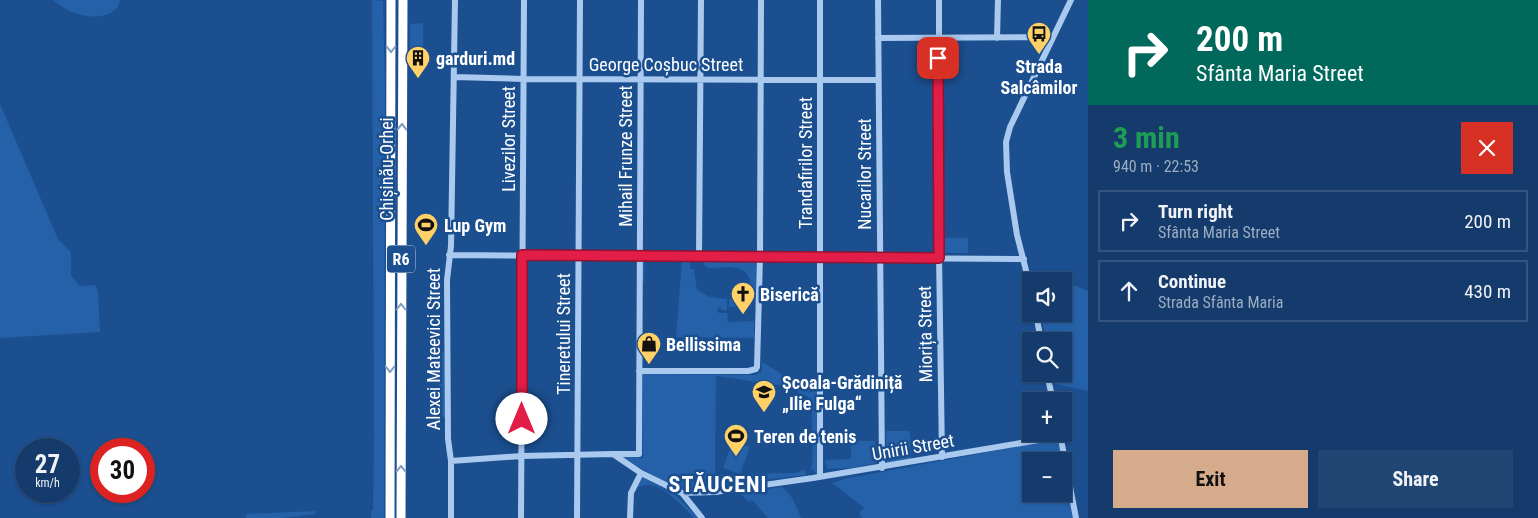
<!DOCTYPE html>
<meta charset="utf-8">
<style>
:root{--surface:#143b6b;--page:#214673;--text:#f1f3f6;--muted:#9dadc1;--line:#33557e;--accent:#d6ab8b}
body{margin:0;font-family:"Roboto Condensed",sans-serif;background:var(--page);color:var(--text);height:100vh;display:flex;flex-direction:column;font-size:19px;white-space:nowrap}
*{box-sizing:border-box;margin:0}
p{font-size:16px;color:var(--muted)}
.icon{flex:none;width:28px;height:28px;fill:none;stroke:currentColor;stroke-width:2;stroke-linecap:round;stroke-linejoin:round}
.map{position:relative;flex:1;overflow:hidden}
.sheet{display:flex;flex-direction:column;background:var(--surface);width:450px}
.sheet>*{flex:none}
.hud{background:#00695c;color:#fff;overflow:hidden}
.tools{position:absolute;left:1022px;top:272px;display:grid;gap:10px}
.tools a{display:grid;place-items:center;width:50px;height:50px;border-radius:0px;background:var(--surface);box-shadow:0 1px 4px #0004,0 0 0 1px var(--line);font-size:25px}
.speed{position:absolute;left:15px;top:438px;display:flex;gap:10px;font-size:25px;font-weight:700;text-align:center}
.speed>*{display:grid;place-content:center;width:65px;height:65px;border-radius:50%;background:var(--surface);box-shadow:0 1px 4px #0004,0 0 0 1px var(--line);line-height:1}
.speed small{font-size:12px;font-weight:400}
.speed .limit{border:8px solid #d22;background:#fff;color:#111}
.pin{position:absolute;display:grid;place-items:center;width:42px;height:42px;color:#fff;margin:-21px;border-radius:10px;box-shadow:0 2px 8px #0006}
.me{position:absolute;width:55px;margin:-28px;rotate:0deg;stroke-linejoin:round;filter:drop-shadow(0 0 4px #0008)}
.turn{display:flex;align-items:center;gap:18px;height:105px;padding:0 25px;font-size:22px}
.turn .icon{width:65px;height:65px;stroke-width:2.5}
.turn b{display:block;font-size:35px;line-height:42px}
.round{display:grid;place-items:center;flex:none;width:52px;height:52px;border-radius:0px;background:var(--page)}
.head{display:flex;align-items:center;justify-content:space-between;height:85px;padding:0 25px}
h1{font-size:30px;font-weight:700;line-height:38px;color:#1e9e55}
.cta{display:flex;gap:10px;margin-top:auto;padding:10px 25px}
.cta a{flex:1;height:58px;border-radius:0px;background:var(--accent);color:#111;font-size:20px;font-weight:700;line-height:58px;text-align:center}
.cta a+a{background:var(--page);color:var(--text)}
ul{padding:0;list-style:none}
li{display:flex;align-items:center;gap:15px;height:62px;margin:0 10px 8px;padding:0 15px;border:2px solid var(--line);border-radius:0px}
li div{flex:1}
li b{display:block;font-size:19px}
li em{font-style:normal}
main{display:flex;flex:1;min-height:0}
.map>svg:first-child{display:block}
.green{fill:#2461a8}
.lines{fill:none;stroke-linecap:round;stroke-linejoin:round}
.minor{stroke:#a9c9ee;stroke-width:6}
.highway{stroke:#fff;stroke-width:9}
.oneway{stroke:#829ec1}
.route-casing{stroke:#92132f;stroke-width:12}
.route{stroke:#e11d48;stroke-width:9}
.labels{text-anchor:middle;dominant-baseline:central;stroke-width:5;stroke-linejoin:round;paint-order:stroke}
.shield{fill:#1b4f8f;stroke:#bbcadd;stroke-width:1}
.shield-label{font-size:16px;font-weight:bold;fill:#fff}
.poi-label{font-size:18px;font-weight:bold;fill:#fff;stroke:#1b4f8f;text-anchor:start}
.street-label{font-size:18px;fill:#fff;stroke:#1b4f8f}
.district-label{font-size:22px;font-weight:bold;letter-spacing:1px;fill:#fff;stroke:#1b4f8f}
</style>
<main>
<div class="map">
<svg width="1088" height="518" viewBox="0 0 1088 518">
<rect width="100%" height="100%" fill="#1b4f8f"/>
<path class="green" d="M53,0h67c-4,23 -39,18 -54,9 -4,-2 -8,-6 -13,-9z
M372,0l11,1 2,85 -1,432h-13v-7l2,-1 1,-71z
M423,23v47h-10v-14l-3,-1v-31z
M0,92v12l58,135 13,13v24l9,10 15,-1 3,6 2,41 -100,6z
M943,238h25v15h-25z
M695,258l1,2h-5l-1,9h4l3,21 13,7 17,2v11h-5l-2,-3 -3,3 2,3h8l1,9 26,-1v17l-78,-1 6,-77h-37l-1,22h-2v-20l3,-3z
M702,259h54v47h-1l-1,-14c-4,-4 -3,-9 -5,-14 -5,-15 -28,-10 -40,-10l-4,-2 -4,-6z
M1037,271l27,10h-30l-1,-7z
M1064,281l24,10v100l-33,-7 -2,-10h11v-33h-18l-5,-27h23z
M748,293l4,1v12l-23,1v-8h10z
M439,349h2v3h3l1,65h-6z
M762,362l49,30 6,-3v44l-5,-1v-33l-27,-13 -69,-10 -1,99 25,-1 -17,-6 10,-27 17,6 -10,27 56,-1 9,-4 1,6 -61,7 1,3 -24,2 -2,-3h-4l-1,5h-33l-12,-4 -50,-29 23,2v-84l112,1 7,-4z
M886,431h24l1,29 -24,3z
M813,436l5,5v32h-2l-6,-6 2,-1z
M1053,440l4,1 7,20h-33v33h33v-32l10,56h-212l-3,-5 5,-5 -32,-25 12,-4z
M851,441h24l1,22 -25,5 -24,1 -2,-9 26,-1z
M644,478l34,19 20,21h-4c-10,-11 -29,-31 -44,-33 -5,-1 -11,2 -15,3l4,-8z
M781,487c11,5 15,20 20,31h-33l-16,-18 -3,2 -9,-9z
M316,511l-1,3 -31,4h-38v-4z"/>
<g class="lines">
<path class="minor" d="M820,0v477
M878,0l4,468
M939,0v254l3,203
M878,38l175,-1
M997,38l1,-38
M454,77l69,2 355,1
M449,255l575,4
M699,256l2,-256
M1031,290l-14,-55 -10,-63 -1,-30 4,-15 61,-127
M1036,314l5,27
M639,371h109l8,-2 1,-2 3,-111 1,-256
M1047,374l6,27
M1060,434l16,84
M613,454h26l2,-454
M451,461l71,-5 91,-2 28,19 41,20 20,25
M682,493l33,-1 98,-14 232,-39 15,-4
M451,518v-57l-3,-22 -1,-159 4,-34 4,-246
M521,518l3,-518
M577,518l3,-518
M630,518l1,-25 10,-20"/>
<path class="highway" d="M390,518l1,-518
M401,518l2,-518"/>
</g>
<defs><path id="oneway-chevron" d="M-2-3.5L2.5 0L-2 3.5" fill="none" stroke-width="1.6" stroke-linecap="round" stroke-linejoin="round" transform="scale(1.25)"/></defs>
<g class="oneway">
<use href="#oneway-chevron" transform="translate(391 49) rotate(90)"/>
<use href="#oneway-chevron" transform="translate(402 127) rotate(-89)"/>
<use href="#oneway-chevron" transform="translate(401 307) rotate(-90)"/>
<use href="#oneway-chevron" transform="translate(390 369) rotate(90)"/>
<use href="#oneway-chevron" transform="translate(401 469) rotate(-90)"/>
</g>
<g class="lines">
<defs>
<path id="route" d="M522,419v-164l417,3 -1,-200"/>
</defs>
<use href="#route" class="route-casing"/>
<use href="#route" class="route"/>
</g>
<defs>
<symbol id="bus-pin" viewBox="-11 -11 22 30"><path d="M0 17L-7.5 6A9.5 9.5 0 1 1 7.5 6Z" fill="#ffd166" stroke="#1b4f8f"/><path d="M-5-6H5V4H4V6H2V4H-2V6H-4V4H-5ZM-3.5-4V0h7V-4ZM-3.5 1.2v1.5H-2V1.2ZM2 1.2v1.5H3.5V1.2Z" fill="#111"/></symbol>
<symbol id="building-pin" viewBox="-11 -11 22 30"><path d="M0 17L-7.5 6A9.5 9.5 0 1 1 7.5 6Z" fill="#ffd166" stroke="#1b4f8f"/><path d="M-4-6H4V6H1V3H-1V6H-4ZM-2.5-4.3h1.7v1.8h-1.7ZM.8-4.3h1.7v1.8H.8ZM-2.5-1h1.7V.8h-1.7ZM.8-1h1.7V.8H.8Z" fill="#111"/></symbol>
<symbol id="stadium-pin" viewBox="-11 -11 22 30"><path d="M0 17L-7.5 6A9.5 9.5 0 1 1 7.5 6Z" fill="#ffd166" stroke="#1b4f8f"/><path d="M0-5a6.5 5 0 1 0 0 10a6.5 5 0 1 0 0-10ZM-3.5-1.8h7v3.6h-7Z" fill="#111"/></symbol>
<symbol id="church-pin" viewBox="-11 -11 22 30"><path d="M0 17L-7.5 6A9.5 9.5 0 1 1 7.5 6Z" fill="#ffd166" stroke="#1b4f8f"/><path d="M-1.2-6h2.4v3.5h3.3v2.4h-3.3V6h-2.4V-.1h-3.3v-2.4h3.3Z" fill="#111"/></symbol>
<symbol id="shop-pin" viewBox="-11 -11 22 30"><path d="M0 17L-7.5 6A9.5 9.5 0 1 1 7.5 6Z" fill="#ffd166" stroke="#1b4f8f"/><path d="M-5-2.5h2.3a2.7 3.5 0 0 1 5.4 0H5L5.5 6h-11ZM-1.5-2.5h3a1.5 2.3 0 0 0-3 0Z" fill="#111"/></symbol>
<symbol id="school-pin" viewBox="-11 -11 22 30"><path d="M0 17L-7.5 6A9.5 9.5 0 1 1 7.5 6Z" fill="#ffd166" stroke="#1b4f8f"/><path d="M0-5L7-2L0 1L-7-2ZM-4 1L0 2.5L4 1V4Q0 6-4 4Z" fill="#111"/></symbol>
</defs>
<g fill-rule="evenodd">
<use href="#bus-pin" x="1025" y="20" width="28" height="38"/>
<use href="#building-pin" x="404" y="44" width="28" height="38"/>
<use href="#stadium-pin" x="412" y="211" width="28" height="38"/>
<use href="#church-pin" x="729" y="280" width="28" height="38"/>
<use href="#shop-pin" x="635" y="330" width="28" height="38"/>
<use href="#school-pin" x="750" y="378" width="28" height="38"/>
<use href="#stadium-pin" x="722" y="422" width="28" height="38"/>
</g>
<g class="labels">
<rect class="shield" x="387" y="245.5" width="28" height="27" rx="4"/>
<g class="shield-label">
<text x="401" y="259">R6</text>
</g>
<g class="poi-label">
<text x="436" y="58">garduri.md</text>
<text x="1039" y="66" text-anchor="middle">Strada<tspan x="1039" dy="21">Salcâmilor</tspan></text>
<text x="444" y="225">Lup Gym</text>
<text x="760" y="294">Biserică</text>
<text x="666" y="344">Bellissima</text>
<text x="782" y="382">Școala-Grădiniță<tspan x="782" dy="21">„Ilie Fulga“</tspan></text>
<text x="754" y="436">Teren de tenis</text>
</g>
<g class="street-label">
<text x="666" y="64">George Coșbuc Street</text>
<text transform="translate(508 139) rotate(-90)">Livezilor Street</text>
<text transform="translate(625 156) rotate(-90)">Mihail Frunze Street</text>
<text transform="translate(805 163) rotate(-90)">Trandafirilor Street</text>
<text transform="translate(386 169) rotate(-90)">Chișinău-Orhei</text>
<text transform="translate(864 174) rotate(-90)">Nucarilor Street</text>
<text transform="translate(563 334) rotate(-90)">Tineretului Street</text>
<text transform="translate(925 334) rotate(-91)">Miorița Street</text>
<text transform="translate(433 349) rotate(-90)">Alexei Mateevici Street</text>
<text transform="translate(913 447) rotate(-10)">Unirii Street</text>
</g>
<g class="district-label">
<text x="718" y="484">STĂUCENI</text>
</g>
</g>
</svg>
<div class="tools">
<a><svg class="icon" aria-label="sound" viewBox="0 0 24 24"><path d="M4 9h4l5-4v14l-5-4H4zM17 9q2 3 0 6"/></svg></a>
<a><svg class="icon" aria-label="search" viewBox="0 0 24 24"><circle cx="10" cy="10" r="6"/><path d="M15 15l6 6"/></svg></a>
<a>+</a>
<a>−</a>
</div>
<div class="speed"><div>27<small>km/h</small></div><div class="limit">30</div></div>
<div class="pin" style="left:938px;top:58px;background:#d93025"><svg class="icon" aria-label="arrive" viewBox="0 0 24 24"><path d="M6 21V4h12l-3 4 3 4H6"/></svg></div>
<svg class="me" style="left:522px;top:419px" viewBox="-20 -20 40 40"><circle r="19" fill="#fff"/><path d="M0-13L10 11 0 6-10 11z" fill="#e11d48"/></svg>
</div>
<section class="sheet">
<div class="hud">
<div class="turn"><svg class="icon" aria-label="right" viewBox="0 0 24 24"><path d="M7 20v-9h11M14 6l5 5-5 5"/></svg><div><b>200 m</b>Sfânta Maria Street</div></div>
</div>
<div class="head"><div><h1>3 min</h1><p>940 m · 22:53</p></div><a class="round" style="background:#d93025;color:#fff"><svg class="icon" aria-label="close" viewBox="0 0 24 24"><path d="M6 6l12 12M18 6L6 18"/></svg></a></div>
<ul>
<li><svg class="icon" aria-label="right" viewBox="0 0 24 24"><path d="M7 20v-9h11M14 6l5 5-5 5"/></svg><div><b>Turn right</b><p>Sfânta Maria Street</p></div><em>200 m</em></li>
<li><svg class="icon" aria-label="ahead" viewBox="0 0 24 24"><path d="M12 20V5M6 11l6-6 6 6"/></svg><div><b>Continue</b><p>Strada Sfânta Maria</p></div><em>430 m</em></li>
</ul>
<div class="cta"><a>Exit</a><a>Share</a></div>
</section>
</main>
